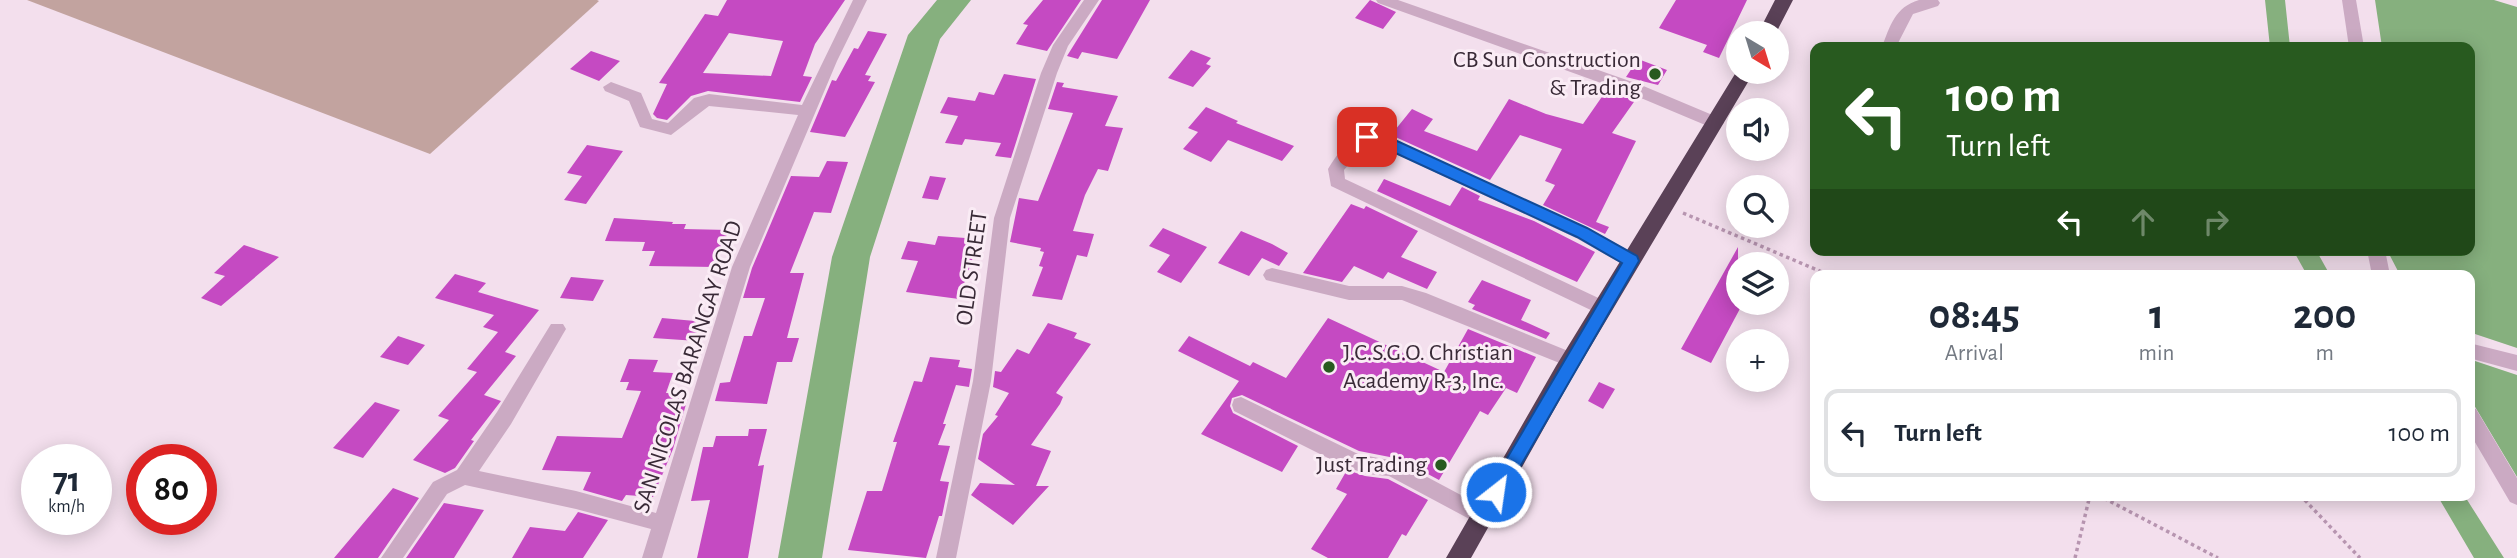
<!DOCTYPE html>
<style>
:root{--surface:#fff;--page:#f6f6f7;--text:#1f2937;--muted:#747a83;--line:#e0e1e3}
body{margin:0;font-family:"Alegreya Sans",sans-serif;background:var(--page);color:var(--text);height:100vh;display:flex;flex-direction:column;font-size:26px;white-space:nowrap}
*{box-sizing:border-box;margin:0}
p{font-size:23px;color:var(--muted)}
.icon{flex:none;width:38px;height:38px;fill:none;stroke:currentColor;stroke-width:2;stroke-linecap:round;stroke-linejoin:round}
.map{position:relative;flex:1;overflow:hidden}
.details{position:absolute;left:1810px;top:270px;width:665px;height:231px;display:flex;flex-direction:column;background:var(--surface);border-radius:14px;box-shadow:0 4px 18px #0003}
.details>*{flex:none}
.banner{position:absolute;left:1810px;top:42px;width:665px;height:214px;border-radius:14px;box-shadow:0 4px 18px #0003;background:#285a1f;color:#fff;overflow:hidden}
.needle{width:46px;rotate:142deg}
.buttons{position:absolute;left:1726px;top:21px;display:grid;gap:14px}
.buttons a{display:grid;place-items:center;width:63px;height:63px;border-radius:50%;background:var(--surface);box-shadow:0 4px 18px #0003;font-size:35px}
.speed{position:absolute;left:21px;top:444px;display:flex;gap:14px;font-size:35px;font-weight:700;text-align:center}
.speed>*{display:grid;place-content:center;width:91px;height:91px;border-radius:50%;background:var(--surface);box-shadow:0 4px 18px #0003;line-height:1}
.speed small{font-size:18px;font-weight:400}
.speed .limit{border:10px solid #d22;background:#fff;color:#111}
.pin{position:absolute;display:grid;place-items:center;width:60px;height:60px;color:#fff;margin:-30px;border-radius:14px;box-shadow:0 4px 10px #0006}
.me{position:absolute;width:77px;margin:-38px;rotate:30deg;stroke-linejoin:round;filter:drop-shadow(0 0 5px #0008)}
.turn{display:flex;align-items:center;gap:24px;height:147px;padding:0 21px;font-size:32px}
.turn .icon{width:91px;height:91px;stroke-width:2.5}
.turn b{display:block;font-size:49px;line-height:60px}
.lanes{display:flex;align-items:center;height:66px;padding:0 21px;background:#0003;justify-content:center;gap:35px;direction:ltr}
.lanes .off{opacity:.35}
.eta{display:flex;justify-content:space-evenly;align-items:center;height:119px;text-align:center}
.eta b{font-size:42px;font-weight:700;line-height:49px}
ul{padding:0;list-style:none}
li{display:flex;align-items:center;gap:21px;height:88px;margin:0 14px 10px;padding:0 7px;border:4px solid var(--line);border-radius:14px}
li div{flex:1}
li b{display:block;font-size:26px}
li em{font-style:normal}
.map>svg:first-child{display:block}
.green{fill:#c2a39f}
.water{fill:#86b07e}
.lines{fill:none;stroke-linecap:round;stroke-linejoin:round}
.canal{fill:#86b07e;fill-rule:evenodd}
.river{fill:#86b07e;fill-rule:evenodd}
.building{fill:#c54ac2;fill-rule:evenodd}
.path{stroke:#b795b0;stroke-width:3.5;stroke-dasharray:3.5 3.5;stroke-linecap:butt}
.minor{fill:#cbaac3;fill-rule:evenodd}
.highway{fill:#5a4157;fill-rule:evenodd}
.route{fill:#1a73e8;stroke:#114b97;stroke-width:2}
.poi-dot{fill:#285a1f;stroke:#faecf5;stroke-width:2.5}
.labels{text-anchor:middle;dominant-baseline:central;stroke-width:6;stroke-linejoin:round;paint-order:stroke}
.poi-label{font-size:24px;fill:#392a37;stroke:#faecf5;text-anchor:end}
.street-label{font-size:24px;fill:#392a37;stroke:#faecf5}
</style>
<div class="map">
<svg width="2517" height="558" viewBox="0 0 2517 558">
<rect width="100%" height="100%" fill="#f3dfed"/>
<path class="green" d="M27,0h570l2,1 -169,153z"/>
<path class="water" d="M2375,0h119l23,7v341l-48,-16v-57h-69l-13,-25h82v-203h-87z
M2469,359l48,16v102l-43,-72 -5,-18z"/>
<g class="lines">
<path class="canal" d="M2265,0h20l5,47h-20z
M2293,250h23l14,25h-23z
M2437,495h27l40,63h-30z"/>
<path class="river" d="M937,0h34l-31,39 -70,218 -48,301h-44l54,-301 76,-222z"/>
</g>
<path class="building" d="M727,0h118l-30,44 -12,32 9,1 -12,25 -92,-11 -17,5 -24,24 -10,-2 -4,-4 14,-30 -8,-1 46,-69 13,2zM729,33l54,8 -12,35 -68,-3z
M1043,0h38l-34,51 -31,-7 12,-19 -5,-1z
M1102,0h48l-33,59 -35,-7 -4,7 -11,-3z
M1370,0l26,12 -13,17 -28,-11z
M1676,0h71l-28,58 -16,-6 4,-7 -48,-17z
M868,31l19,3 -22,41 6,1 -3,5 7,1 -30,55 -35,-5 22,-52 4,1 18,-33 4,1z
M1191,50l20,8 -5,6 5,2 -18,21 -25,-9z
M591,51l29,10 -21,20 -29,-12z
M1638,59l29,11 -9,15 -32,-8z
M1004,74l32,5 -25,79 -16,-2 6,-13 -36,-4 -3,6 -17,-2 13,-27 -18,-3 8,-16 27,4 4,-9 15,3z
M1057,82l7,1 -2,4 56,9 -13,30 18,2 -15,43 -10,-2 -13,26 -12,36 21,3 -7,23 -10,-2 -15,45 -30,-4 11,-29 -4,-1 5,-14 -4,-1 1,-3 -31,-6 9,-44 19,3 35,-88 -25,-4z
M1608,88l28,11 -24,34 24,8 -40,81 13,5 -4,7 -62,-29 12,-20 -10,-4 17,-32 -42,-14 -30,45 -99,-45 21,-26 21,10 -9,12 53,20 32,-52 37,15 37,10z
M1206,107l32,14 -2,2 58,23 -12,15 -54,-21 -17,22 -28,-13 15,-17 -10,-4z
M587,145l36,6 -37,53 -22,-4 18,-24 -15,-3z
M827,161l21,1 -17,51 -17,-1 -24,61h14l-17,65h12l-7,24h-15l-10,42 -52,-3 5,-18 10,-1 14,-46h8l13,-38h-22l9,-30 39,-92 28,1z
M930,176l16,2 -8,22 -16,-2z
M1384,179l66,27 12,-19 18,9 -2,4 56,21 61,31 -18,30 -200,-91z
M1351,204l13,5 2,-3 52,25 -17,26 36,15 -10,17 -39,-17 -5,7 -29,-13 -12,16 -39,-9z
M614,218l59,4 -1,2h14l-2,5 45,1 -14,37 -66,-1 6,-15h-13l3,-9 -40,-1z
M1163,228l44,19 -26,36 -24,-11 13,-17 -21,-9z
M1241,231l31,13 16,9 -9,13 -17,-8 -13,18 -31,-13z
M938,236l41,3 -20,60 -53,-7 12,-31 -17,-2 7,-18 27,4z
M244,245l35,12 -58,49 -20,-8 24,-22 -11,-3z
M1738,247v56h5l-32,60 -30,-14z
M455,274l31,9 -8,9 61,18 -34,42 11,4 -32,39 17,6 -30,39 3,1 -19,27 -10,5 -32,-13 36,-40 -11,-4 39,-44 -10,-3 31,-37 -15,-5 11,-12 -59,-17z
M571,277l33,3 -11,21 -33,-3z
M1482,280l49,20 -10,20 29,13 -4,6 -74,-30 3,-4 -7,-3z
M662,318l44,4 -9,19 -44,-3z
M1328,318l116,54 24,-43 68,28 -19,36 -11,-5 -18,27 -8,-4 -41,69 -39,-21 -41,-8 -117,-56 -10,3 -2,8 3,7 65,33 -16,26 -81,-38 38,-53 -61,-30 11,-15 61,30 3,-4 33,16z
M1048,323l29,10 -3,5 17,6 -35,49 7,4 -3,7 -29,41 20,6 -15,35h13l-36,39 -42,-30 9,-12 35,2 -37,-26 5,-25 15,-18 -3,-1 14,-22 -16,-6 2,-16 6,1 16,-23 12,5z
M398,336l27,9 -17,20 -28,-8z
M930,357l30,3 -2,7 14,2 -3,18 -13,-2 -13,39h3l-8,21 12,1 -10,35 9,1 -7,34h-3l-13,42 -78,-8 19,-59h15l15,-49h-4l21,-61 8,1z
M629,359l29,1 -5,12 20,1 -7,20 23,1 -16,55 -20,48 -27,-2 -4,6 -39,-11 8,-18 -49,-2 15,-34 65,2 19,-47 -15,-1 3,-8h-9z
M1599,382l16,7 -12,20 -15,-8z
M375,402l25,8 -37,48 -30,-10z
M749,429h18l-9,37 6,-1 -16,93h-51l13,-58 -19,1 12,-54h10l3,-11h32z
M1347,470l18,6 23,3 40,21 -22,36 -4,-2 -14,24h-60l-17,-9 36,-55 -11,-5z
M393,488l26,10 -41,60h-44z
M444,503l40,7 -30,48h-48z
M578,512l30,8 -25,38h-71l18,-31 35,4z"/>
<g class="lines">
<path class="path" d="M1683,213l146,62
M2098,495l120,63
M2300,495l60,63
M2075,558l15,-63"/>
<path class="minor" d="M853,0h14l-30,61 -87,206 -88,291h-20l9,-29 -75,-20 -111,-24 -18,9 -44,64h-22l52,-76 24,-12 40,-58 54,-88h12l3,5 -3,5 -52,90 -32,47 97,20 80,22 76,-246 66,-152 -89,-9 -38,29 -31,-8 -11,-26 -24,-10 -2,-4 8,-5 30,11 11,26 16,4 26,-25 15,-4 93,11z
M1084,0h15l-31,46 -11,27 -47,145 -19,163 -35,177h-20l37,-177 21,-163 47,-145 12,-28z
M1376,0h22l243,85 81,34 2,4 -8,6 -6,-2 -81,-34 -251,-90z
M1919,0h19l2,3 -2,3 -25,8 -17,33h-14c8,-21 13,-40 37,-47z
M2342,0h14l8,47h-15z
M1379,133l209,95 50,28 3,5 -3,5h-12l-50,-28 -199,-93 -13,2 -20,23 1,9 264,124 3,5 -3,5h-12l-266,-127 -3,-17c12,-20 26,-37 51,-36z
M2367,250h18l5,25h-18z
M1272,268l77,18h53l24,7 152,62 3,5 -3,5 -6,3 -170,-68h-53l-83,-20 -3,-5 3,-5z
M2469,343l48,12v16l-48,-13z
M1241,397l117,57 41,8 90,48 3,6 -3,6 -7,3 -7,-3 -86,-46 -23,-2 -22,-8 -110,-55 -2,-6 2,-6z
M2469,407l7,2 41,69v27l-7,-3 -41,-70z"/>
<path class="highway" d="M1775,0h18l-17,33h-18z
M1738,69v3h16l-182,306 -101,180h-25l110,-192z"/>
</g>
<path class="route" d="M1367,132l17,3 203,93 50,28 2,5 -137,237 -6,2 -6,-2 -3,-6 3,-5 132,-224 -45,-26 -201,-93 -14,-3v-8z"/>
<g class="poi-dot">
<circle cx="1655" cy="74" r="7"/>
<circle cx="1329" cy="367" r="7"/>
<circle cx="1441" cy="465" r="7"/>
</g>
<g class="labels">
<g class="poi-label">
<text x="1641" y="60">CB Sun Construction<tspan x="1641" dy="28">&amp; Trading</tspan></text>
<text x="1343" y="353" text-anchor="start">J.C.S.G.O. Christian<tspan x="1343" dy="28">Academy R-3, Inc.</tspan></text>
<text x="1427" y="465">Just Trading</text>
</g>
<g class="street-label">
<text transform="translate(972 268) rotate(-82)">OLD STREET</text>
<text transform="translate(688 367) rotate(-72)">SAN NICOLAS BARANGAY ROAD</text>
</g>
</g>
</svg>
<div class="buttons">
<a><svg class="needle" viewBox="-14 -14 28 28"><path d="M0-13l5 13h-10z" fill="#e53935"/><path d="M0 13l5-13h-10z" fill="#747a83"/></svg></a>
<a><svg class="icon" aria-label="sound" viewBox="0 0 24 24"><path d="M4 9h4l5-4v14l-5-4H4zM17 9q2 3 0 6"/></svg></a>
<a><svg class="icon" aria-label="search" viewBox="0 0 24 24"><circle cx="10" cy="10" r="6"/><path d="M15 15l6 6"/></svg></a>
<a><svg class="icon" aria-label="layers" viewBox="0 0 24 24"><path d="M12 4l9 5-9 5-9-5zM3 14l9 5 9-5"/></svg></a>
<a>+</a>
</div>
<div class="speed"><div>71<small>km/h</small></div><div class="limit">80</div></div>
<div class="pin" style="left:1367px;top:137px;background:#d93025"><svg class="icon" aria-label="arrive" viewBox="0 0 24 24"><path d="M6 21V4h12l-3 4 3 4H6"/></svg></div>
<svg class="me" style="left:1496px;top:492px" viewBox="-20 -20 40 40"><circle r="17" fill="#1a73e8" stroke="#fff" stroke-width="3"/><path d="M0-11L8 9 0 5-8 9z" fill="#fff"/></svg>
<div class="banner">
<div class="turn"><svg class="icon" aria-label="left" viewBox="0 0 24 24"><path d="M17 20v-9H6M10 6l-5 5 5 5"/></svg><div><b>100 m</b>Turn left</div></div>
<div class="lanes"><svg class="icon" aria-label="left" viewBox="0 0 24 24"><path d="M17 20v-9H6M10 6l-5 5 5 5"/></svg><svg class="icon off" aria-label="ahead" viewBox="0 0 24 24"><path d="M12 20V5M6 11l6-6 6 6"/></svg><svg class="icon off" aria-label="right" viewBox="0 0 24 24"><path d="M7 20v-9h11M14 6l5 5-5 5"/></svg></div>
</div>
<section class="details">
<div class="eta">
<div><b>08:45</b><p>Arrival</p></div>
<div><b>1</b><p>min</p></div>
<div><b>200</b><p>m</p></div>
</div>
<ul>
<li><svg class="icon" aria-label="left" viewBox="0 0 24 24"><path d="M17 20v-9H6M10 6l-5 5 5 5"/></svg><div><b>Turn left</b></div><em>100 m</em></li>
</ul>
</section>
</div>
